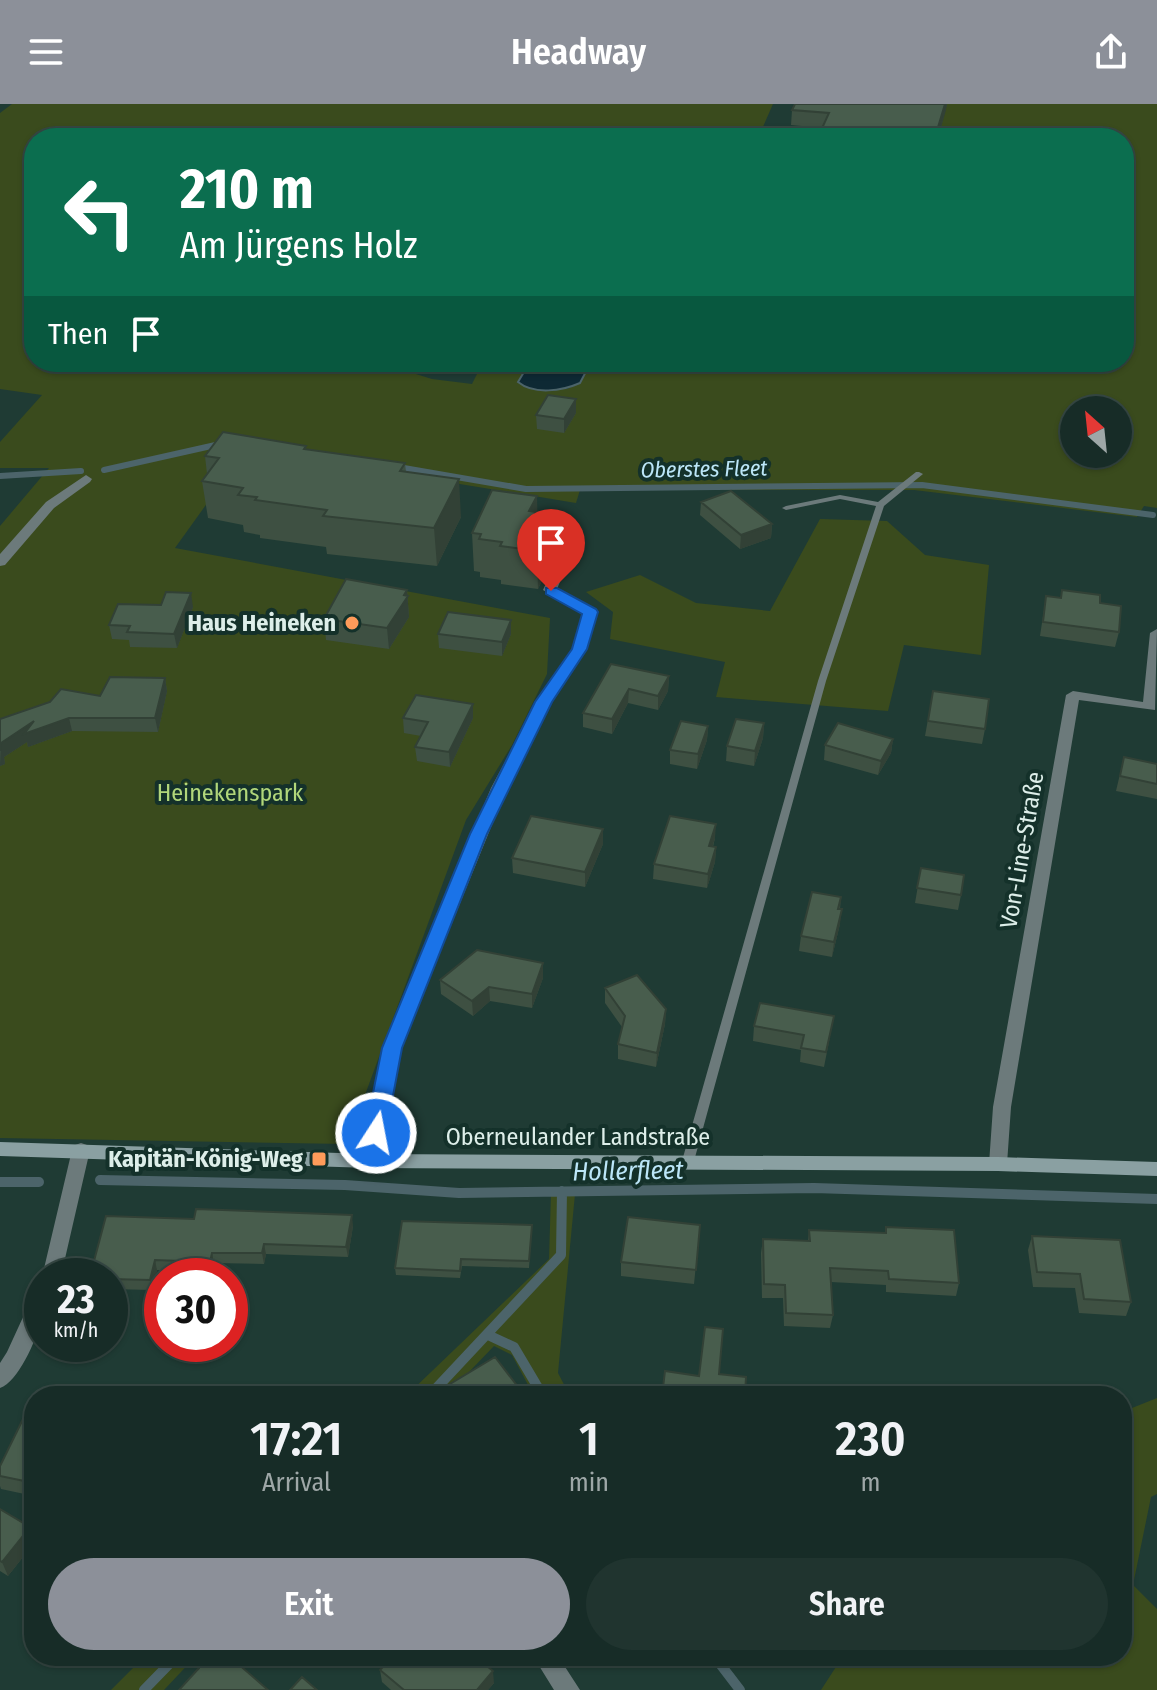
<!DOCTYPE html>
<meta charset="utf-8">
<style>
:root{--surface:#172c27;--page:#20342f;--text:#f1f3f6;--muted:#9ea7a7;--line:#364844;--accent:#8c9099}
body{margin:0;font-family:"Fira Sans Condensed",sans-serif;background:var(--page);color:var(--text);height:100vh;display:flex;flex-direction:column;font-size:30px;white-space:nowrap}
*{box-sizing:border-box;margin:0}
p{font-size:26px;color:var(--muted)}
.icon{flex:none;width:44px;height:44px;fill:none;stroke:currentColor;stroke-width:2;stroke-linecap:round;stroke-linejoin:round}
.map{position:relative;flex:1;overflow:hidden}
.details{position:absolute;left:24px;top:1282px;width:1108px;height:280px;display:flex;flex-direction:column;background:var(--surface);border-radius:32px;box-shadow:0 2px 6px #0004,0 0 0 2px var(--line)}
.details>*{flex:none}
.top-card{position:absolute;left:24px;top:24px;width:1110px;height:244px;border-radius:32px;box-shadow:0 2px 6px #0004,0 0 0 2px var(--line);background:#0b6e4f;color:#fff;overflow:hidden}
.needle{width:52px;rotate:333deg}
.tools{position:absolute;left:1060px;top:292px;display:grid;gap:16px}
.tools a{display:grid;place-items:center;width:72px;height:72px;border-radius:50%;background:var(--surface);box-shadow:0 2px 6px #0004,0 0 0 2px var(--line);font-size:40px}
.speed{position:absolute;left:24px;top:1154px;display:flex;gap:16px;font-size:40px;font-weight:700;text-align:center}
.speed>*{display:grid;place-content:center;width:104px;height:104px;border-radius:50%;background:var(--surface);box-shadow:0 2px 6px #0004,0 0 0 2px var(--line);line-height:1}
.speed small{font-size:20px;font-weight:400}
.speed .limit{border:12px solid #d22;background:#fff;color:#111}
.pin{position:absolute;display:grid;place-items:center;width:68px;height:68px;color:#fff;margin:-82px -34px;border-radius:50% 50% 50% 0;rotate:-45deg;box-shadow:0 0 8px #0007}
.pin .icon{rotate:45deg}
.me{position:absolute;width:88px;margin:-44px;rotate:11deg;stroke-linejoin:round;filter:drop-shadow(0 0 6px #0008)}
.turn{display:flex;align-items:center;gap:28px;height:168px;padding:0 24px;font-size:36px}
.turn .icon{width:104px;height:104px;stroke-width:2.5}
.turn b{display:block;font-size:56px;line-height:68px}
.then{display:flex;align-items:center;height:76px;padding:0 24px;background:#0003;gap:16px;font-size:30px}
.eta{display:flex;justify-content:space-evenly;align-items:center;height:136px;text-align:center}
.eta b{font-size:48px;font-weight:600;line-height:56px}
.action{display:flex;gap:16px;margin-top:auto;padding:16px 24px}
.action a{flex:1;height:92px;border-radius:48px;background:var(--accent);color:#fff;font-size:32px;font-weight:600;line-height:92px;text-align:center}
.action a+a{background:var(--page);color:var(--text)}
header{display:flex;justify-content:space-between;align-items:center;height:104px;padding:0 24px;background:var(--accent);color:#fff;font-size:36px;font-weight:600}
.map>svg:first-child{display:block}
.green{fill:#3a4b1d;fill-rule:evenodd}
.water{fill:#0e2934;stroke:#4c646a;stroke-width:2}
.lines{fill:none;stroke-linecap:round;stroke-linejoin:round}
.stream-far1{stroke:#4c646a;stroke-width:6}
.stream{stroke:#4c646a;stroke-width:10}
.lane{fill:#6c7a7b;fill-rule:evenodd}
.street{fill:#6c7a7b;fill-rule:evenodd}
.secondary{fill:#8aa0a2;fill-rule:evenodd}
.wall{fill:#3e5042}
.shaded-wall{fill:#324136}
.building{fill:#485d4d;stroke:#324136;stroke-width:2}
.route{fill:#1a73e8;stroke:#114b97;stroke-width:2}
.poi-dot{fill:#ff9b5a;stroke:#14312a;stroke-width:3}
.labels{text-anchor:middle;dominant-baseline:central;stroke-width:8;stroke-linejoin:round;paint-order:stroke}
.far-water-label{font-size:22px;font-style:italic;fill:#bce6f8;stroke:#14312a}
.poi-label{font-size:24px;font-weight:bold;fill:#ddeee9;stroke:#14312a;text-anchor:end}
.park-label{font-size:24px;fill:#b1d67a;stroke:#14312a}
.street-label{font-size:24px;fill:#ddeee9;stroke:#14312a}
.water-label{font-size:26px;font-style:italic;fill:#bce6f8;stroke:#14312a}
</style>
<header><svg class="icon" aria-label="menu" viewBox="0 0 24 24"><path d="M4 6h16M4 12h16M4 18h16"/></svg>Headway<svg class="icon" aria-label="share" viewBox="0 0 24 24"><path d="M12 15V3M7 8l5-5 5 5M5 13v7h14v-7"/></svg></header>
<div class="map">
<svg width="1157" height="1586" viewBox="0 0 1157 1586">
<rect width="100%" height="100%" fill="#1f3b34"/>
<path class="green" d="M12,0h761l-15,34h-724v224h387l-31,4 42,13 40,5 11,-22h52l2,5 30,22 13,-6 11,-21h533v-224h-117l-68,-7 8,-27h210v404l-13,-2 -7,11 -223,-27h-334l-4,13 -330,-54 -71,99 375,70 -3,56 -35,71 -46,75 -119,324 -347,-6v-612l49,-58h-49v-26l42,-47 -42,-6v-276zM1074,306h44v44h-44z
M820,415l67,2 38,34 64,10 -8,90 -77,-10 -16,66 -172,-14 9,-35 -115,-23 3,-27 -27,-20 54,-17 56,28 74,8z
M551,1089l24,1 -17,179 12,23h-36l-22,-41 -18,-9 -48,50h-40l143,-137z
M1157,1294v96l-6,3 -18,88 24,24v81h-336l22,-34h279v-244z
M145,1552h51l-32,34h-53z"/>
<path class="water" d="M535,258h56l-11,21c-18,8 -46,12 -62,-1l6,-10 12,-5z"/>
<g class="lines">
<path class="stream-far1" d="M398,363l128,22 396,-4 231,30
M104,366l116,-26
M0,372l81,-5"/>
<path class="stream" d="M100,1076l245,5 114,8 355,-5 343,11
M0,1078h39
M488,1231l26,12 29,49
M429,1292l132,-141 1,-64
M714,1552l26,34
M144,1586l33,-34"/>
<path class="lane" d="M916,368h3l4,2 -39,32 -58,175 -132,480 -2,3 -4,2 -4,-2 -2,-3 136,-480 58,-175 -36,-7 -54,11 -4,-2 4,-2 54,-11 38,7z"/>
<path class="street" d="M86,371l6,4 -2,3 -36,26 -49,57 -5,1v-12l46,-52z
M571,433l6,4 -20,48 41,23 -11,37 -36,53 -44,86 -106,260 -22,113 -3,5 -6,2 -6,-2 -3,-5 22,-113 108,-260 46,-86 36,-53 11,-35 -41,-24 22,-49z
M1157,525l-2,81 -76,-10 -68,407 -4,57 -3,5 -6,2 -6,-2 -3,-5 4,-57 73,-412 7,-4 70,11 7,-69z
M81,1039l6,2 3,5 -29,126 -19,1 30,-127 3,-5z
M42,1185c0,10 2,23 -1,33 -5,18 -23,60 -41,66v-25l7,-11 28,-61z
M533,1552h25l22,34h-26z"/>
<path class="secondary" d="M0,1038l370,12 628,3 159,5v14l-159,-5 -628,-3 -370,-12z"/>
</g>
<path class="wall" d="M795,0h152l-9,34h-120l4,-10 -31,-3 1,-15z
M576,295v14l-12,20 -27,-4 -1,-14z
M306,342v3l99,14 1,9 55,45 -24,49 -110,-12 -1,-7 -66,-9v-3l-16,-3 -1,-7 -35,-7 -6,-37 5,-7 -2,-18z
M701,398l71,22 -1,14 -31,11 -40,-34z
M537,418l14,2v38l-13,27 -37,-5v-4l-21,-3v-5l-6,-1 -2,-38z
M407,486l2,27 -20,32 -63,-9 -2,-21z
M1046,492l54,7 19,29 -4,15 -75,-11z
M193,503l-16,41 -47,-1 -1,-7 -17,-1 -3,-14z
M438,530h73l-9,22 -63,-8z
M611,560l58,12 -1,15 -10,19 -30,-7 -16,31 -29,-7v-14z
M165,574l2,13 -9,41 -86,-1 -44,16 -1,-5 -23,15 1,7 -5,2v-47l100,-23z
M933,587l52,38 -3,15 -57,-8z
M473,600v14l-23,49 -33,-6 -2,-14 6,-11 -17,-3 -1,-15z
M764,619l-1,15 -9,28 -28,-5 1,-15z
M708,622l-1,14 -10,29 -27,-5v-14z
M893,635l-2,14 -13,22 -54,-15 1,-15z
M1124,653l33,7v35l-41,-8z
M715,734l-2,9h3l-1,15 -8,26 -54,-9 1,-15z
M603,740l-18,43 -72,-14 -1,-15z
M921,764l40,27 -3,15 -43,-7z
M841,793l-1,12v15l-8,33 -33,-6 2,-15z
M543,874l-11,30 -42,-7 -17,15 -32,-22 -1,-14z
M605,884l61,21 -1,15 -9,43 -38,-8v-15l4,-17 -17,-24z
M834,912l-10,51 -24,-5 1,-12 -48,-9 1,-15z
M106,1112l247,10 -5,31 -82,-3 -2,10 -50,-1 -1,9 -56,-2 -5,20 -42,-1z
M532,1121l-3,43 -67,-2 -2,12 -64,-3 -1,-7z
M700,1121l-6,59 -73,-8v-14z
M886,1123l73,56 -3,13 -70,-4v-7l-55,-3 2,33 -3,13 -46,-2 -1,-28h-21l-1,-45 2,-14 45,2 1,-11 76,3z
M1032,1132l99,66 -5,14 -47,-3 -4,-25 -42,-1 -5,-37z
M450,1280l75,12h-74z
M34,1311v81l-33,-7 -1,-3v-20z
M0,1405l34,27v7l-26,33 -8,-5z
M380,1566l114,13 -6,7h-97l-9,-8z"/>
<path class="shaded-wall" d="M945,0h2l-1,6 -8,28h-2z
M576,295v14l-12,20v-14z
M459,375l2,38 -24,49 -3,-38z
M537,392l1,37 -6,12 -3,-34z
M551,420v38l-13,27 -1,-38z
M772,420l-1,14 -31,11 1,-14z
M407,486l2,27 -20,32 -2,-21z
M191,489l2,14 -16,41 -3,-14z
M511,516v14l-9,22v-14z
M669,572l-1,15 -10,19v-14z
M165,574l2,13 -9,41 -3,-14z
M629,585l-1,14 -16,31v-15z
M473,600v14l-23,49 -1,-15z
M69,614l3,13 -44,16 -1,-5 -23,15 1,7 -5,2 1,-23 33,-22z
M764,619l-1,15 -9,28 1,-15z
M708,622l-1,14 -10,29 1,-15z
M893,635l-2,14 -13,22 3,-14z
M716,720l-1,14 -7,23 1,-15z
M603,725v15l-18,43v-15z
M716,743l-1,15 -8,26 1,-14z
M842,805l-2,15 -8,33 2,-15z
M543,859v15l-11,30v-14z
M489,883l1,14 -17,15 -1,-15z
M666,905l-1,15 -9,43 1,-14z
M352,1111l1,11 -5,31 -2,-10z
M264,1140l2,10 -2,10 -2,-11z
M212,1149l2,10 -1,9 -3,-10z
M155,1156l2,10 -5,20 -2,-10z
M30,1423l4,9v7l-26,33 -6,-14z
M493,1567l1,12 -6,7h-11z"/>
<path class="building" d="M795,0h150l-9,30 -62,-6 -4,10 -52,-1 11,-24 -37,-3z
M548,291l28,4 -12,20 -28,-4z
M223,328l83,14 -2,3 101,14 -5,8 59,8 -25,49 -111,-12 4,-6 -72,-10 2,-3 -19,-2 5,-7 -41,-7 17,-23 -14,-2z
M492,386l45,6 -8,15 7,1 -4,9 19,3 -14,27 -37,-5 2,-4 -23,-3 2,-5 -9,-1z
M731,387l41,33 -31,11 -40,-33z
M346,475l61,11 -3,5 4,1 -21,32 -63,-9z
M1062,486l38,5v8l21,3 -2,26 -76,-10 3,-26 15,2z
M166,488l25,1 -17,41 -47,-2 3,-6 -21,-1 9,-21 43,1z
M448,508l63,8 -9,22 -64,-8z
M611,560l58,12 -11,20 -29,-7 -17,30 -29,-6z
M110,573l55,1 -10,40h-86l-45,16 10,-13 -33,22 -1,8v-32l50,-17 11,-13 39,7z
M933,587l56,8 -4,30 -57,-8z
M416,591l57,9 -24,48 -34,-5 13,-25 -25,-4z
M736,615l28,4 -9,28 -28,-5z
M681,617l27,5 -10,28 -28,-4z
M838,619l55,16 -12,22 -56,-16z
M1124,653l33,7v20l-37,-8z
M531,712l72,13 -18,43 -73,-14z
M670,712l46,8 -7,22 7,1 -8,27 -54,-10z
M921,764l43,7 -3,20 -44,-7z
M812,788l29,5 -3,12h4l-8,33 -33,-6z
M477,846l66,13 -11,31 -43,-7 -17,14 -32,-21z
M637,871l29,34 -9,44 -39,-9 7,-28 -20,-28z
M760,899l74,13 -8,36 -25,-4 3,-13 -50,-9z
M196,1105l156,6 -6,32 -82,-3 -2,9h-50l-2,9 -55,-2 -5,20 -40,-1v-3h-20l16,-60 88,3z
M628,1113l72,8 -4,45 -75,-8z
M402,1117l130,4 -3,36 -68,-2 -1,12 -65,-3z
M886,1123l68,3 5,53 -70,-4 -1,-8 -58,-3 3,47 -47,-2 -1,-28 -21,-1 -1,-45 47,2 -1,-11 77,3z
M1032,1132l88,4 11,62 -47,-3 -4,-25 -43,-2z
M705,1223l18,2 -4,45 27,3 -1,19h-83l3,-25 34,5z
M495,1253l30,39h-67l-8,-12z
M26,1309l8,2v68l-34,-7v-10z
M0,1405l30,18 -28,35 -2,-1z
M229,1552l39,34h-89l20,-22v-8z
M392,1552h83l18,15 -16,19h-73l-24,-20z
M302,1573l15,13h-27z"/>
<path class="route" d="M546,484h11l39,21 2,3 -11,37 -35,53 -65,132 -85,214 -16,85 -10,8 -11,-8 17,-85 88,-214 65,-132 37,-53 10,-35 -36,-20z"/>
<g class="poi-dot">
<circle cx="352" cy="519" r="8"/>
<rect x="311" y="1047" width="16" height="16" rx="4"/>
</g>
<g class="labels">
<g class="far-water-label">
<text transform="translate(704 365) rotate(-1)">Oberstes Fleet</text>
</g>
<g class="poi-label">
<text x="336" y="519">Haus Heineken</text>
<text x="303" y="1055">Kapitän-König-Weg</text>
</g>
<g class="park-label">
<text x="230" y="689">Heinekenspark</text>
</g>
<g class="street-label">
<text transform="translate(1022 746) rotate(-80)">Von-Line-Straße</text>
<text x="578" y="1033">Oberneulander Landstraße</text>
</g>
<g class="water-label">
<text transform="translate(628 1067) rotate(-1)">Hollerfleet</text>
</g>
</g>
</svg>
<div class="tools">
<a><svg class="needle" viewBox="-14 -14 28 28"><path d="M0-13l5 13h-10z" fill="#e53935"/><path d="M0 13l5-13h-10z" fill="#9ea7a7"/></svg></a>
</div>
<div class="speed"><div>23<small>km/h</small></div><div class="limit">30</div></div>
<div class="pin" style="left:551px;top:487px;background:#d93025"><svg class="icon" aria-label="arrive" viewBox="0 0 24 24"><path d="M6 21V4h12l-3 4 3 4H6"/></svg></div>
<svg class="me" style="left:376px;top:1029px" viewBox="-20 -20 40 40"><circle r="17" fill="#1a73e8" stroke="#fff" stroke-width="3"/><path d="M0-11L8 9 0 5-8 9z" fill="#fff"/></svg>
<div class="top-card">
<div class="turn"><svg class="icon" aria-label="left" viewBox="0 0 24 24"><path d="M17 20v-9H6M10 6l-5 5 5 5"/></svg><div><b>210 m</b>Am Jürgens Holz</div></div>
<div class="then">Then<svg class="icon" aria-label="arrive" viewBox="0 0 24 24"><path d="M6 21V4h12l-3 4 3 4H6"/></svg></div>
</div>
<section class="details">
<div class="eta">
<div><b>17:21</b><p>Arrival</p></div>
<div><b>1</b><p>min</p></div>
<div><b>230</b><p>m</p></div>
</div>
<div class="action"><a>Exit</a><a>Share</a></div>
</section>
</div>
